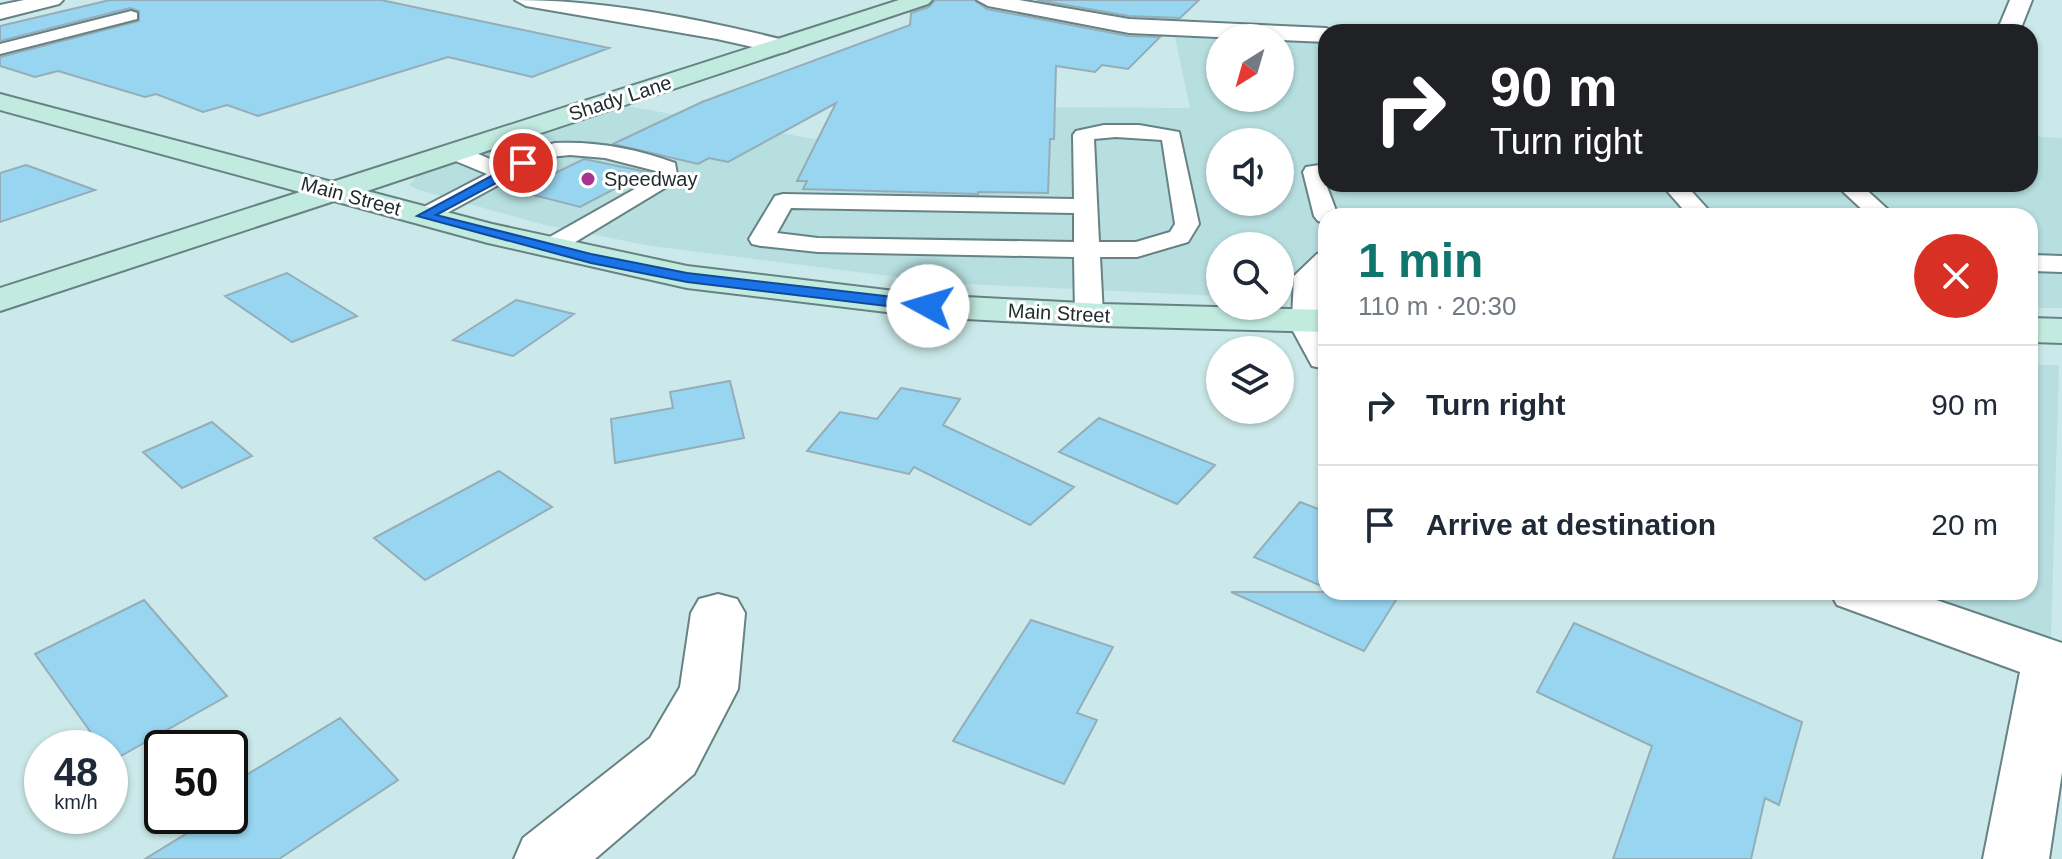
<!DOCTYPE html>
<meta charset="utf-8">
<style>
:root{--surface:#fff;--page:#f2f2f3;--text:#1f2937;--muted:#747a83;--line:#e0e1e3;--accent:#0f766e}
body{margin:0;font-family:Arial,sans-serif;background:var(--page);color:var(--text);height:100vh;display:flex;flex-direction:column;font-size:30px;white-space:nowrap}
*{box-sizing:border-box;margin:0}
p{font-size:26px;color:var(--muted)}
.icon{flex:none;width:44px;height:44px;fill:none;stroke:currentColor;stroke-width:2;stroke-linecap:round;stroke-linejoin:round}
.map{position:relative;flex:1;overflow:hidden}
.panel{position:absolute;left:1318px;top:208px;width:720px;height:392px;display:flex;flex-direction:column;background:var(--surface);border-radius:24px;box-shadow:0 2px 6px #0004}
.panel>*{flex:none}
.guide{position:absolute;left:1318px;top:24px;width:720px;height:168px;border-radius:24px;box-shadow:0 2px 6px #0004;background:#202124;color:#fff;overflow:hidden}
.needle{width:52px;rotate:217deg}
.controls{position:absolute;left:1206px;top:24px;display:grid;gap:16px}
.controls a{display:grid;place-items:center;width:88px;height:88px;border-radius:50%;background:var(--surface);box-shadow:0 2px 6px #0004;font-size:40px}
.speed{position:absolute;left:24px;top:730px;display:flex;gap:16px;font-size:40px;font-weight:700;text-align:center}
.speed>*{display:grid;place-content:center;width:104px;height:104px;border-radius:50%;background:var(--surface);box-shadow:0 2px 6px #0004;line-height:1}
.speed small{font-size:20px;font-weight:400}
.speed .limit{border:4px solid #111;border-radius:12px;background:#fff;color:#111}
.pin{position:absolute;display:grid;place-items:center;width:68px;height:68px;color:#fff;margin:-34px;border:4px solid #fff;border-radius:50%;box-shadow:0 2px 8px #0007}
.me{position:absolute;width:88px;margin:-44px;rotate:276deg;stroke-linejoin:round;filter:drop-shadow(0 0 6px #0008)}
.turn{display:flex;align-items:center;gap:28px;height:168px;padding:0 40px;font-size:36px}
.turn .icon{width:104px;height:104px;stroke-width:2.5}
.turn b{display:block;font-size:56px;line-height:68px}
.round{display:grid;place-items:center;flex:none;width:84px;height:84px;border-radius:42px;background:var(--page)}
.head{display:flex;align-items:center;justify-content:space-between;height:136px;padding:0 40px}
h1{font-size:48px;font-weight:800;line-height:60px;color:var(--accent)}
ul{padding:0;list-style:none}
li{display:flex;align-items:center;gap:24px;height:120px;padding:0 40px;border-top:2px solid var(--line)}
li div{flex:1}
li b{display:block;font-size:30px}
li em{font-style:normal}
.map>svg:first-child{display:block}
.built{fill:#b7dfe0;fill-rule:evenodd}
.building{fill:#98d5f0;stroke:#95adb8;stroke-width:2}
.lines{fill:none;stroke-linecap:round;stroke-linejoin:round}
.lane-casing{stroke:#678283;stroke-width:4}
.street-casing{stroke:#678283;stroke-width:4}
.secondary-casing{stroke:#678283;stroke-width:4}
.lane{fill:#fff;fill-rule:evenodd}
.street{fill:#fff;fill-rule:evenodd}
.secondary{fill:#c2ebe0;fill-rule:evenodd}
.route{fill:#1a73e8;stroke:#114b97;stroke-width:2}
.poi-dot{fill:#a8348f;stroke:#fff;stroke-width:3}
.labels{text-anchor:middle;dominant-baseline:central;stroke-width:6;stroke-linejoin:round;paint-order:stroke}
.far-street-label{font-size:20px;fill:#1f2a2a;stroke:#fff}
.far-poi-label{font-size:20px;fill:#1f2a2a;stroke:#fff;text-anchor:start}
</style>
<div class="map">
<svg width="2062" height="859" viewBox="0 0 2062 859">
<rect width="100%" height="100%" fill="#cbe9ea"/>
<path class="built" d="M1175,37l45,2v59h60v-57l46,2v141h704v-48l32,2v170h-32v-92h-704v81h-46v-51h-60v50l-275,-13 -294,-37 -106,-21 -126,-35 -10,-5 12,-13 200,-67 193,34 62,-33 314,2zM1220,142h60v60h-60z
M2030,365h29l-8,273 -133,-46h112z"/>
<path class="building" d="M110,0h271l228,48 -77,29 -84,-20 -190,59 -31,-11 -24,7 -47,-18 -11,3 -87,-26 -23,6 -35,-11v-9l139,-36v-10l-9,-3 -130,33v-15z
M935,0h39l13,9 141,27 32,1 -32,32 -26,-4 -7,7 -39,-6 -2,73h-4l-2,54 -70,-1v2l-175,-5 4,-8h-10l39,-78 -108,59 -19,-4 -11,6 -85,-20 89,-42 208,-77 1,-12 18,-6z
M1037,0h162l-19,18 -51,-2z
M584,159l63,13 -67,35 -62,-16z
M26,165l69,25 -95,32v-49z
M287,273l70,43 -65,26 -67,-46z
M516,300l58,14 -61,42 -60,-16z
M730,381l14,57 -129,25 -4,-44 62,-11 -3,-16z
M901,388l59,11 -17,26 131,62 -44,38 -116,-58 -5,7 -102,-23 33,-39 37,7z
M1099,418l116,47 -38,39 -118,-52z
M212,422l40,34 -70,32 -39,-36z
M499,471l53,36 -127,73 -51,-42z
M1300,502l26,10v76l-72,-31z
M1231,592h170l-37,59z
M144,600l83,96 -115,65 -2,-13h-8l-67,-94z
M1031,620l82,27 -36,66 20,7 -33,64 -111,-43z
M1574,623l228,99 -23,83 -14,-7 -14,61h-138l39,-113 -115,-54z
M340,718l58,62 -119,79h-134l70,-43h15v-31z"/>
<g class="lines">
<defs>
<path id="lane" d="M131,11l6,2v6l-137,35v-10z
M1104,125h35l40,7 20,92 -11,18 -51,15h-37l3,58 -4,6 -10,2 -10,-2 -4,-6 -1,-58 -256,-5 -57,-6 -9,-2 -3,-5 26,-43 8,-2 291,5 -1,-64 3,-4zM1116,137l46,3 13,84 -5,8 -34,10h-37l-5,-103zM791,208l283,5v29l-256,-4 -41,-5z
M555,143c41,-2 82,6 120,20l3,17 -121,73h-18l-3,-5 3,-5 117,-66v-6l-51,-13 -35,-3 -20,2 -118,64h-16l-4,-5 4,-5 71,-37 -41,-17 -3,-5 3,-5h16l42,18 27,-15z
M1326,164v20l12,32h-12v7l-8,-2 -4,-5 -11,-44 3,-5z
M1661,184h24l29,32h-25z
M1835,184h25l35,32h-26z
M1326,251v22l-6,5v42l-4,6 -10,2 -10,-2 -4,-6 2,-44 23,-22z
M2030,255l32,1v16l-32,-1z"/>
<path id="street" d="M24,0h39l-4,4 -59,15v-14z
M515,0c91,0 185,19 273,41l4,5 -4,5 -8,2 -63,-14 -191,-33z
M977,0h42l110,19 197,9 9,4h-9v10l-197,-9 -141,-27z
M2010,0h22l-11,28 -2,4h-27l8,-8z
M1306,309l13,3 7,10v47l-14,-3 -25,-46 6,-8z
M1830,592h83l149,51v129l-13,87h-66l37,-187 -183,-67z
M718,594l19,5 8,14 -7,76 -44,85 -99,85h-81l9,-21 127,-100 30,-51 11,-74 8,-14z"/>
<path id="secondary" d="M899,0h33l-4,4 -561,187 125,33 195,42 241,29 174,9 224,6v22l-224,-6 -174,-9 -241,-29 -199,-45 -154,-42 -334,110v-23l300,-96 -300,-82v-16l332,88z
M2030,318l32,1v24l-32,-1z"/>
</defs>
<use href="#lane" class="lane-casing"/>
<use href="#street" class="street-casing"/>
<use href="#secondary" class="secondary-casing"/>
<use href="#lane" class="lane"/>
<use href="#street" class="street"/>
<use href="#secondary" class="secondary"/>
</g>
<path class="route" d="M523,159l7,4 -2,3 -92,49 155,39 96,19 241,28 8,5 -8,5 -241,-29 -96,-19 -174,-47z"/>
<circle class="poi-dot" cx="588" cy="179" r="8"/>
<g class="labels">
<g class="far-street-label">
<text transform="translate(620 98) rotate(-18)">Shady Lane</text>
<text transform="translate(351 196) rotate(15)">Main Street</text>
<text transform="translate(1059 313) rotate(3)">Main Street</text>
</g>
<g class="far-poi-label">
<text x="604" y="179">Speedway</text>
</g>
</g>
</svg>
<div class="controls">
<a><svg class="needle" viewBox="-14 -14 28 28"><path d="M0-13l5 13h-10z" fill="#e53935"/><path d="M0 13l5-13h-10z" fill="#747a83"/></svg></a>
<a><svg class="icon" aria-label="sound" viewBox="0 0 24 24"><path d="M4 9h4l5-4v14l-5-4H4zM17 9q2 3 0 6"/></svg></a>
<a><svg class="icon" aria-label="search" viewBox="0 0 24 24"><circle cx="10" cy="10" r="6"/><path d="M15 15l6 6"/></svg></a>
<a><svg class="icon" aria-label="layers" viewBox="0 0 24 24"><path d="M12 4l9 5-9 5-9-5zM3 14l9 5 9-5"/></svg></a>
</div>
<div class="speed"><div>48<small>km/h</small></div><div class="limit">50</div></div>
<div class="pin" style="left:523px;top:163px;background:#d93025"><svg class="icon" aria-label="arrive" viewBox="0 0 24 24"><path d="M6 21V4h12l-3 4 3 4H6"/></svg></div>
<svg class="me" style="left:928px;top:306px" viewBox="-20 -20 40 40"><circle r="19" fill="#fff"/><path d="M0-13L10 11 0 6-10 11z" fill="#1a73e8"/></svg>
<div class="guide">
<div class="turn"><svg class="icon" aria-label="right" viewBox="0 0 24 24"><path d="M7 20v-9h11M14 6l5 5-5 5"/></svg><div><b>90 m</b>Turn right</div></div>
</div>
<section class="panel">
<div class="head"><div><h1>1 min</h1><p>110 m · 20:30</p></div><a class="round" style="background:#d93025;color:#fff"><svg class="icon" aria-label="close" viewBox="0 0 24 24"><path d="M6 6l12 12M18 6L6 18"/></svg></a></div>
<ul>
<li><svg class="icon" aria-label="right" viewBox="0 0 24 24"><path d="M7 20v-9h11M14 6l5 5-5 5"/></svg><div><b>Turn right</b></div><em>90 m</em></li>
<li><svg class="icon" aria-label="arrive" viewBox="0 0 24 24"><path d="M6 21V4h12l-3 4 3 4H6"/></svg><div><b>Arrive at destination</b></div><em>20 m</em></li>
</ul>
</section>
</div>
